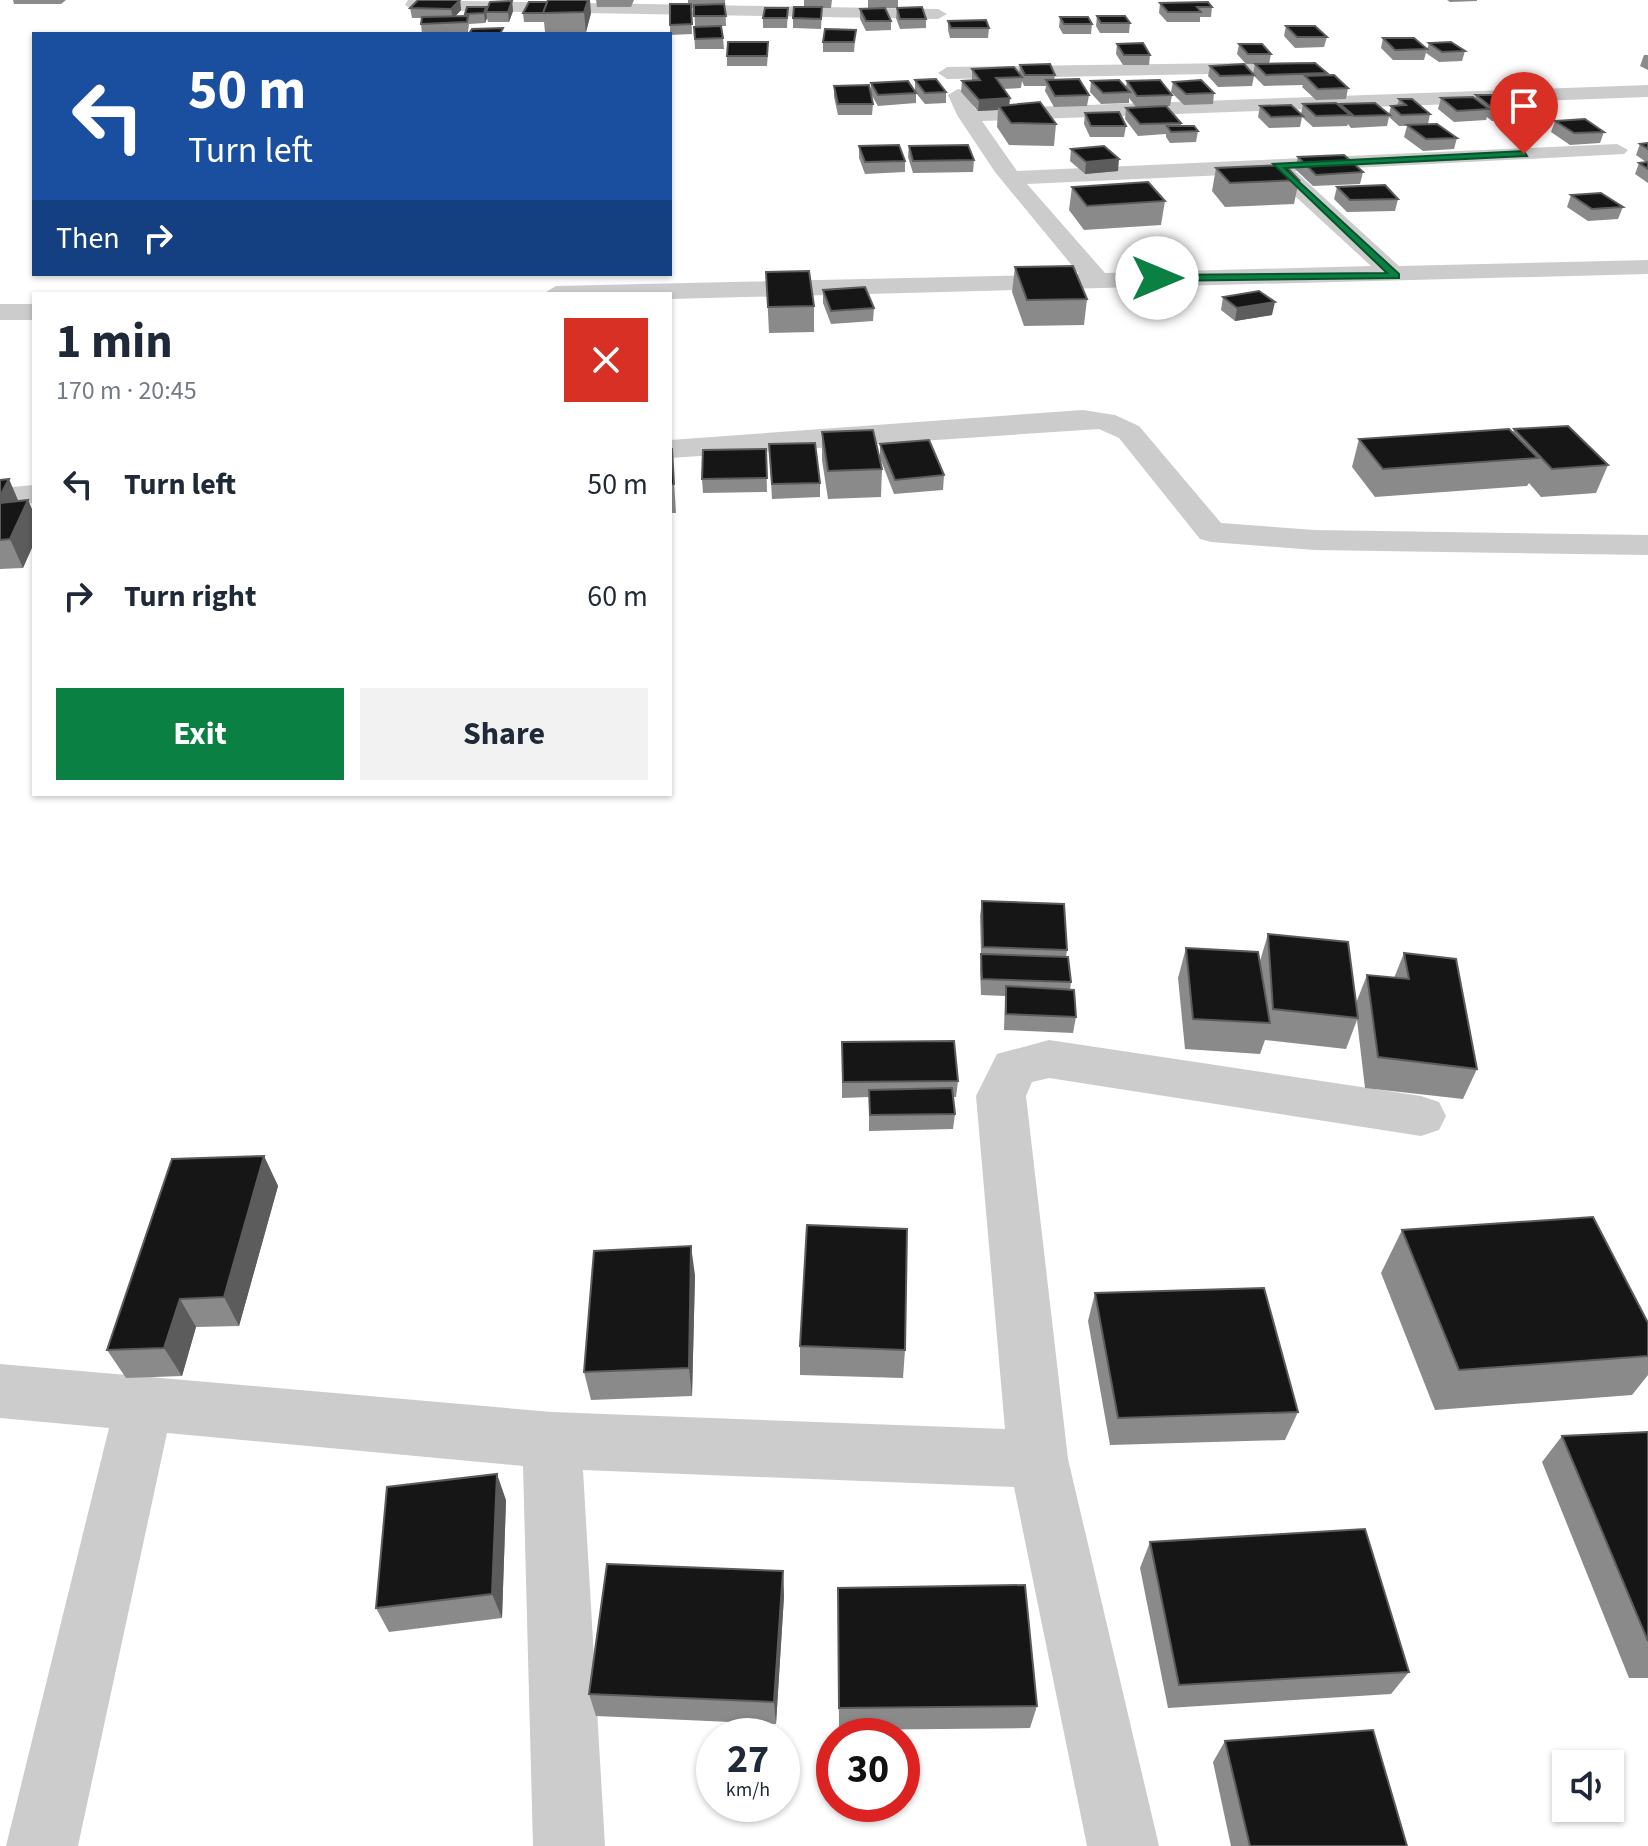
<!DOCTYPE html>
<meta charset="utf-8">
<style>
:root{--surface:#fff;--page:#f2f2f3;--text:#1f2937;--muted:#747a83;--accent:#0b8043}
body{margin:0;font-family:"Source Sans 3",sans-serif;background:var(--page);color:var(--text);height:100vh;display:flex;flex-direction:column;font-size:30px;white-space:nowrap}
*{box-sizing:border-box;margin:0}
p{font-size:26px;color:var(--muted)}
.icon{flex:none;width:44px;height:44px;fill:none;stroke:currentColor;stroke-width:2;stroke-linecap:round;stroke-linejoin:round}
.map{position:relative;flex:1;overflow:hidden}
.details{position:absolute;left:32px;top:292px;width:640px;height:504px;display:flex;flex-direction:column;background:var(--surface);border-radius:0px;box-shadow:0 2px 6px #0004}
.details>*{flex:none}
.hud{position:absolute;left:32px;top:32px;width:640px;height:244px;border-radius:0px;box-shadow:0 2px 6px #0004;background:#1a4fa0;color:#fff;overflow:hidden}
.buttons{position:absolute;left:1552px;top:1750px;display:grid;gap:16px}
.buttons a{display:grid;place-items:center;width:72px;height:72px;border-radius:0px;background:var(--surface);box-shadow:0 2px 6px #0004;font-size:40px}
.speed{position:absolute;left:696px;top:1718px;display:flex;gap:16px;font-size:40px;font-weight:700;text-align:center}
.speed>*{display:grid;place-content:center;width:104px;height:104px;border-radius:50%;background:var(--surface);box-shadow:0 2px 6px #0004;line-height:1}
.speed small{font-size:20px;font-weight:400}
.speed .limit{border:12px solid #d22;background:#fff;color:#111}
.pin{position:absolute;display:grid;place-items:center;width:68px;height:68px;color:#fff;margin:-82px -34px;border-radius:50% 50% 50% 0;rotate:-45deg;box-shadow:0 0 8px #0007}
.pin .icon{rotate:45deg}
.me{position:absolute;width:88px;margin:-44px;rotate:90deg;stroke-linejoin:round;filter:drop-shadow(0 0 6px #0008)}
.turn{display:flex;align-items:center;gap:28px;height:168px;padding:0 24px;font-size:36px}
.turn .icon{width:104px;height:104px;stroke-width:2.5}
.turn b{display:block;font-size:56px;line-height:68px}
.then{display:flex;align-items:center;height:76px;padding:0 24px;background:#0003;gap:16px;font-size:30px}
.round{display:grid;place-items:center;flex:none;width:84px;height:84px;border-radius:0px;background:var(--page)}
.headline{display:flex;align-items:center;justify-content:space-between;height:136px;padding:0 24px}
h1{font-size:48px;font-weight:700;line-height:60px}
.cta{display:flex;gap:16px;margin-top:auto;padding:16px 24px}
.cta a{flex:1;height:92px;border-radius:0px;background:var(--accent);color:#fff;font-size:32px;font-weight:700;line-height:92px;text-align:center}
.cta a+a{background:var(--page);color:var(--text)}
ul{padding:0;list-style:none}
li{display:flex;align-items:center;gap:24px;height:112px;padding:0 24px}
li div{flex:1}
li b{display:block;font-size:30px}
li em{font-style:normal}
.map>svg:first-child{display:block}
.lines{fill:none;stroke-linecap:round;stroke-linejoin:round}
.minor{fill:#ccc;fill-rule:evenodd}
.wall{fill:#8a8a8a}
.shaded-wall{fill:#5c5c5c}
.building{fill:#161616;stroke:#5c5c5c;stroke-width:2}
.route{fill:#0b8043;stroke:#07532c;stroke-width:2}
</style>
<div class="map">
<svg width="1648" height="1846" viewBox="0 0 1648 1846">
<rect width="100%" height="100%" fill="#fff"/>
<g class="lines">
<path class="minor" d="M408,0l530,9 9,5 -9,5 -525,-9 -8,-5z
M1303,62l7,2v8l-363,7 -9,-6 9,-6z
M1648,85v12l-666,24 35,50 600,-27 11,6 -4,4 -329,17 104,95 249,-6v14l-978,25v-5h-127l13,-8 523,-12 -84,-102 -38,-57 -9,-20 10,-6 7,2 10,18zM1270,173l101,93 -266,7 -78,-89z
M0,304h34v16h-34z
M1083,410l32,5 24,11 82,97 94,7 333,5v20l-333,-5 -104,-8 -11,-3 -81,-101 -20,-9 -429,29v-18z
M34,485v18l-34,3v-18z
M1049,1040l372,56 18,6 7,14 -7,14 -18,6 -372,-58 -17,4 -6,14 42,363 91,387h-72l-73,-359 -431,-17 22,376h-72l-10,-380 -356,-33 -89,413h-72l103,-418 -109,-10v-54l552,48 453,17 -29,-333 21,-42z"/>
</g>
<path class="wall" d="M13,0h53l-5,4h-47z
M460,0l1,10 -6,6h10v-2l21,-7 1,4 25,-10 1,10 -4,11h-21l-1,-4 -2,5 -16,1 -1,8 -46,2 -1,-10 1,-6h-10l-2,-10z
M596,0h38l-3,7h-34z
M688,0h37l1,26h-31l-1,-18h-3l1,26 -22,1v-10l18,-21z
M804,0h28l-1,8h-9l-1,21 -28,-1v-10l11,-11z
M868,0h30v8l28,11v9l-26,1 -4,-11 1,-10h-29z
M1447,0h30v1l-27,1z
M1160,3l52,4 -1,10h-11v5h-33l-8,-9z
M788,8l-1,20h-24v-10z
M860,9l31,12v9l-25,1 -6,-12z
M523,13h68l-5,19h-41l-1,-10h-20z
M1097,16l33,7 -1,10h-29l-4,-7z
M1060,17l32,7 -1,10h-28l-4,-7z
M948,21l41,7 -1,10h-38l-2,-8z
M1286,26l41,11 -3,10 -29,1 -11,-12z
M694,27l29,11 1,11h-29z
M1383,38l44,11 -3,11h-31l-12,-12z
M855,40l-1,12h-31v-10z
M1429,43l36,8 -3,10 -23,1 -13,-9z
M1117,44l33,11 -1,10h-26l-7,-11z
M1239,44l32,10 -2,10h-23l-9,-10z
M768,52l-1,14h-40v-10z
M1644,55h4v15l-8,-4z
M1255,64l72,9 -1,2 22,13 -2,11 -30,1 -14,-13 1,-2 -39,1 -10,-10 -2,10 -34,1 -10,-11 2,-10 43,8z
M1020,65l35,10 -1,5 35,15 -2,11 -33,1 -9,-16 1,-5h-22l-2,-5 -1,7 -18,1 6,16 47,19 -2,22 -45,-1 -12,-18 1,-17 -20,1 -17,-19 1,-11 10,-1v-11l47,5z
M915,80l31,12v11l-21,1 -9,-11v10l-38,3 -7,-12v-11l44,7z
M1091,81l35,6 1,-6 45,14 -2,11 -34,1 -7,-9v5l-28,1 -11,-12z
M1173,82l41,11 -1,11 -29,1 -13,-13z
M834,86l39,18 -1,11h-34l-4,-18z
M1476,95l48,14 -3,11 -29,1 -5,-4 -1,3 -32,2 -16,-13 3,-11 34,1z
M1399,99l31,15 -2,10 29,14 -3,11 -31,2 -19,-14 3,-11h-8l-10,-9 -2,9 -36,2 -3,-4 -1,2 -34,1 -11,-10 -2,10 -31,1 -11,-11 2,-11 41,8 2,-10 36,2 1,-2 49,10 2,-8h6z
M1126,108l55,15v3l17,5 -2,11 -26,1 -4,-6v-3l-28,2 -13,-17z
M1085,113l41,13 -2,11h-34l-6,-13z
M1555,121l49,11 -4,11 -30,2 -19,-13z
M1648,143v40l-13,-9 4,-11 7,-1 -10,-7 4,-11z
M859,146l46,15v11l-40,2 -6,-16z
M909,146l65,14 -1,12 -60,1 -5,-16z
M1071,149l47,22 -33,3 -15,-13z
M1298,157l65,15 -3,12 -47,2 -18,-17z
M1216,168l83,12 -5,24 -69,3 -13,-16z
M1072,187l93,14 -4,24 -77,5 -15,-20z
M1337,187l61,12 -3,12 -48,1 -13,-13z
M1571,195l52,12 -5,12 -30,2 -21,-14z
M1015,267l72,32 -3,26 -60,1 -12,-34z
M766,272l48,34v26l-45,1z
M823,290l51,18 -1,13 -42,3 -8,-21z
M1223,297l49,18 -37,6 -14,-11z
M1514,429l94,36 -12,28 -55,4 -12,-14 -2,3 -152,11 -23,-30 7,-28 154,-6z
M822,432l60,37 -1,28 -53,2 -6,-39z
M769,444l51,39v14l-48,2z
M880,444l64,31 -1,15 -49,4 -14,-36z
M670,449h2l4,64h-6z
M766,449l1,43 -64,1 -1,-14z
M0,480l18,21 10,-1 6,14v29l-11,25 -23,1z
M982,901l85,49 -1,7 5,25 -1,8 6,27 -3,16 -69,-3 1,-34 -24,-1 -1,-25 1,-16 -1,-38z
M1268,934l88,69 11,-28 27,3 10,-25 73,116 -14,30 -98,-11 -8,-68 -11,29 -81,-9 -5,14 -75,-5 -7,-71 8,-30 74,13z
M842,1042l116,39 -2,16h-3l2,17 -2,15 -84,2v-34l-27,1z
M264,1156l14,30 -39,140 -43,1 -14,49 -56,2 -19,-28z
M1402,1230l246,93v52l-16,20 -197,15 -54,-137z
M695,1275l-3,121 -101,4 -7,-28z
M1095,1293l203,119 -13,28 -175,5 -22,-124z
M800,1346l105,4 -2,28 -103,-3z
M1648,1432v246h-19l-87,-216 20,-26z
M506,1500l-4,118 -113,14 -13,-24z
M1150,1542l259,130 -18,22 -223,14 -28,-140z
M783,1571l1,25 -8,128 -180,-8 -7,-22z
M838,1588l199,118 -7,22 -191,2z
M1225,1741l182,105h-176l-18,-84z"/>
<path class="shaded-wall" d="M460,0l1,10 -8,9 -2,-10z
M588,0h2l1,13 -5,19 -2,-20z
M512,1l1,10 -4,11 -1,-10z
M486,7l1,11 -2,5 -1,-10z
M1010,98l-1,11 -10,-3 -1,4 -20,1 1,-11z
M1119,159l-1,12 -33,3 1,-12z
M1275,302l-3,13 -37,6 2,-13z
M9,479l12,28 -21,3v-14z
M28,500l6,14v29l-11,25 -13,-29z
M264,1156l14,30 -39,140 -15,-29z
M691,1246l4,29 -3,121 -3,-28z
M180,1299l16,28 -14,49 -18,-28z
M497,1474l9,26 -4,118 -10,-24z
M783,1571l1,25 -8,128 -2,-22z"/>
<path class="building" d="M418,0h42l-9,9 -41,-1z
M548,0h40l-4,12 -41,1z
M512,1l-4,11h-22l4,-10z
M529,2h18l-4,11h-20z
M1208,2l4,5h-15l4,5h-33l-8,-9z
M670,4h21l1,20 -22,1z
M724,4l2,12h-32v-11z
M467,7h19l-2,6 -19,1z
M794,7h28l-1,12 -28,-1z
M922,7l4,12h-26l-3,-11z
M765,8h23l-1,10h-24z
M885,8l6,13h-25l-6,-12z
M468,16l-1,6 -46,2 1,-7z
M1097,16h28l5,7h-29z
M1060,17h28l4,7h-28z
M986,20l3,8h-38l-3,-7z
M721,26l2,12 -28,1 -1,-12z
M1286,26h29l12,11h-30z
M503,28l-3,6h-31l3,-5z
M825,29l31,1 -2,12h-31z
M1383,38h31l13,11 -32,1z
M728,42h40l-1,14h-40z
M1451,42l14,9 -23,1 -13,-9z
M1143,43l7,12h-26l-7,-11z
M1239,44h23l9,10h-23z
M1315,63l12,10 -61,2 -11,-11z
M1050,64l5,11h-30l-5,-10z
M1244,64l10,11 -34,1 -10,-10z
M1014,67l8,10 -26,1 14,20 -31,2 -17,-19 18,-1 -8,-11z
M1334,75l14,13 -30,1 -13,-13z
M936,79l10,13 -21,1 -10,-13z
M1079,79l10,16 -34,1 -9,-16z
M1119,80l11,12 -27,1 -12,-12z
M1160,80l12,15 -35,1 -10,-15z
M1201,80l13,13 -28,1 -13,-12z
M908,81l8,12 -38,2 -7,-12z
M869,85l4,19h-35l-4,-18z
M1476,95h29l19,14 -29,1z
M1473,97l16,12 -32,2 -16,-13z
M1399,99h13l18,15 -29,1 -10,-9 15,-1z
M1040,102l16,22 -45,-1 -12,-17z
M1336,103l14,12 -34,1 -13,-12z
M1375,103l15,12 -36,1 -14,-12z
M1291,105l12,11 -32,1 -11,-11z
M1166,106l15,17 -41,1 -14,-16z
M1119,112l7,14h-35l-6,-13z
M1585,119l19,13 -30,1 -19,-12z
M1437,124l20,14 -31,1 -19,-14z
M1167,126h27l4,5 -27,1z
M1648,143v6l-8,-5z
M899,145l6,16 -40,1 -6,-16z
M968,145l6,15 -61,1 -4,-15z
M1104,146l15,13 -33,3 -15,-13z
M1344,155l19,17 -47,3 -18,-18z
M1648,162v7l-9,-6z
M1285,165l14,15 -69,3 -14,-15z
M1148,182l17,19 -78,5 -15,-19z
M1385,185l13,14 -48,1 -13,-13z
M1601,193l22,14 -31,2 -21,-14z
M1073,266l14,33 -60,1 -12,-33z
M809,271l5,35 -46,1 -2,-35z
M865,287l9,21 -43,3 -8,-21z
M1259,291l16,11 -38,6 -14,-11z
M1568,426l40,39 -56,4 -38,-40z
M1509,429l29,29 -155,11 -24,-30z
M873,430l9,39 -54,2 -6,-39z
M929,440l15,35 -49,5 -15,-36z
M815,443l5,40 -48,1 -3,-40z
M670,449h2l2,35 -4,1z
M766,449l1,29 -65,1 1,-29z
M9,479l-9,17v-16z
M28,500l-18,39 -10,1v-37z
M982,901l82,3 3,46 -84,-3z
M1268,934l80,8 10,76 -85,-9z
M1186,948l72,4 12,71 -77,-4z
M1404,953l52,6 21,110 -99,-12 -11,-82 42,4z
M981,954l87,3 3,25 -89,-3z
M1006,986l68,4 2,27 -70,-3z
M954,1041l4,40 -115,1 -1,-40z
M952,1088l3,26 -85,1 -1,-25z
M264,1156l-40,141 -44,2 -16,49 -57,2 65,-191z
M1593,1217l55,106v33l-189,14 -57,-140z
M807,1225l100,4 -2,121 -105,-4z
M691,1246l-2,122 -105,4 10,-121z
M1264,1288l34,124 -180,6 -23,-125z
M1648,1432v209l-86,-205z
M497,1474l-5,120 -116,14 11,-121z
M1365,1529l44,143 -230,13 -29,-143z
M607,1564l176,7 -9,131 -185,-8z
M1025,1585l12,121 -198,2 -1,-120z
M1373,1730l34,116h-157l-25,-105z"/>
<path class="route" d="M1524,151l3,5 -243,12 115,106v4l-242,3 -6,-3 6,-3 230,-2 -114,-109z"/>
</svg>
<div class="buttons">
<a><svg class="icon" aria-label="sound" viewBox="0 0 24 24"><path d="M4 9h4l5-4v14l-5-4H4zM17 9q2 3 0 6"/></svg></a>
</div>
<div class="speed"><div>27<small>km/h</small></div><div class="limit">30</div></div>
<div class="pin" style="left:1524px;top:154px;background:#d93025"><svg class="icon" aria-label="arrive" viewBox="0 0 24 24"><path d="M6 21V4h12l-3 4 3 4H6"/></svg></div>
<svg class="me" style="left:1157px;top:278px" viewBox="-20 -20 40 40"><circle r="19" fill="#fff"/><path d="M0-13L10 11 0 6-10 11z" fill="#0b8043"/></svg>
<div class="hud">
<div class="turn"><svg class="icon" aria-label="left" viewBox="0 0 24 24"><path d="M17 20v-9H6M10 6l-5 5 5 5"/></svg><div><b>50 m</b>Turn left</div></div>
<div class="then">Then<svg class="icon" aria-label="right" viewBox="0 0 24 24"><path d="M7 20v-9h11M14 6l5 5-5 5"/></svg></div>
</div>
<section class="details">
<div class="headline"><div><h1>1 min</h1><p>170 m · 20:45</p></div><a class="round" style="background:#d93025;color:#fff"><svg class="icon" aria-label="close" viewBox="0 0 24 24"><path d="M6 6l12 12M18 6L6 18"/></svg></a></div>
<ul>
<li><svg class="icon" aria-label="left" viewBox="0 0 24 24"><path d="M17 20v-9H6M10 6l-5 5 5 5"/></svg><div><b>Turn left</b></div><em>50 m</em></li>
<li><svg class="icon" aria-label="right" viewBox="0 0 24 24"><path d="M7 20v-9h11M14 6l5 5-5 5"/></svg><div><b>Turn right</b></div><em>60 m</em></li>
</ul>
<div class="cta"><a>Exit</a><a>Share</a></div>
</section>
</div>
